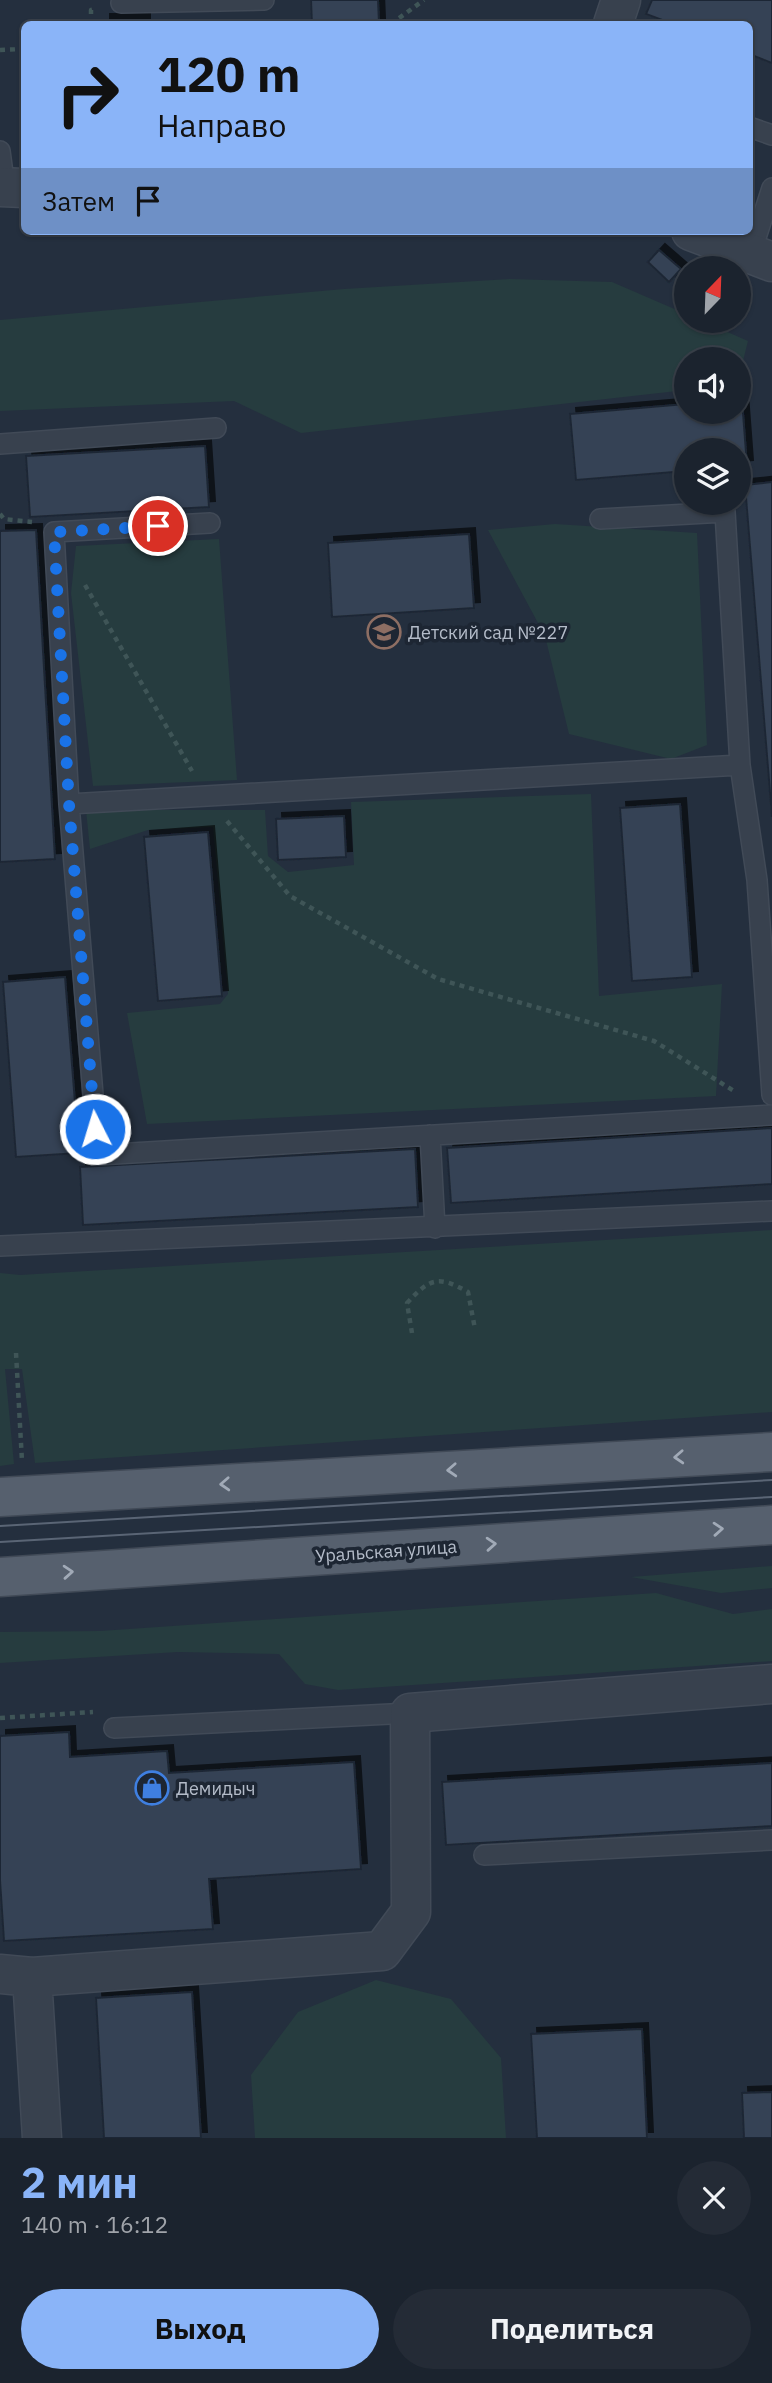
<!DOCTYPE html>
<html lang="ru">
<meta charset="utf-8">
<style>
:root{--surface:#1b232e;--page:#242b36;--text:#f1f3f6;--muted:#a0a4aa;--line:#39404a;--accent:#8ab4f8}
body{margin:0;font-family:"IBM Plex Sans",sans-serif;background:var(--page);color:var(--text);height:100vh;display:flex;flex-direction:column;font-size:26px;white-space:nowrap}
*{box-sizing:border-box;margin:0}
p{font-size:23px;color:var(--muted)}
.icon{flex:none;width:38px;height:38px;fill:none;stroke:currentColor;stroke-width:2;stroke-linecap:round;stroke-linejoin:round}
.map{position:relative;height:2138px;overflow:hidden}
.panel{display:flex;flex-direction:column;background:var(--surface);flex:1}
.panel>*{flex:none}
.guide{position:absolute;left:21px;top:21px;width:732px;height:214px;border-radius:10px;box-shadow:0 2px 5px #0004,0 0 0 2px var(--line);background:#8ab4f8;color:#111;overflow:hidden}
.needle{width:46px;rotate:23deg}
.fabs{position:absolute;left:674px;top:256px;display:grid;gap:14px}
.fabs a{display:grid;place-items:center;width:77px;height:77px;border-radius:50%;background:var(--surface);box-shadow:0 2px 5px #0004,0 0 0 2px var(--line);font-size:35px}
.pin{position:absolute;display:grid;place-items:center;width:60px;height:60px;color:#fff;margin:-30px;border:4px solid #fff;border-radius:50%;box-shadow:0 2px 7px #0007}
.me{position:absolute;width:77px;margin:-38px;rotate:355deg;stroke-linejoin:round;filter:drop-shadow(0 0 5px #0008)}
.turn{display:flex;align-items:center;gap:24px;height:147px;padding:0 21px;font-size:32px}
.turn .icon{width:91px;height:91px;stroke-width:2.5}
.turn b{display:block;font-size:49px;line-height:60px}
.then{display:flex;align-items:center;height:66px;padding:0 21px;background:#0003;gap:14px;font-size:26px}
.round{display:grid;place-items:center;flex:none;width:74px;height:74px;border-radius:37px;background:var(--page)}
.head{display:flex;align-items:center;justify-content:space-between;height:119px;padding:0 21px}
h1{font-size:42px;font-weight:700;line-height:52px;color:var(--accent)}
.cta{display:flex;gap:14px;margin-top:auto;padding:14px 21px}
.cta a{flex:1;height:80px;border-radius:42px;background:var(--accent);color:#111;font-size:28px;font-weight:700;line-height:80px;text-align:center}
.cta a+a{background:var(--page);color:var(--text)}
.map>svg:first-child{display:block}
.green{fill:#263c3f}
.building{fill:#364354;stroke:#1f2835;stroke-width:2;filter:url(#shadow)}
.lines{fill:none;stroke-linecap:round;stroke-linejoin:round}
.lane-casing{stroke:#414a57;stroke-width:22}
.street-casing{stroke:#414a57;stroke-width:41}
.primary-casing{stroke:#414a57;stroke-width:41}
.path{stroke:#3f5557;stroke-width:4.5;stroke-dasharray:5 5;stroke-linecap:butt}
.lane{stroke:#38414e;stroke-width:19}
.street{stroke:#38414e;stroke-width:38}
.primary{stroke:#56606e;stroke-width:38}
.tram{stroke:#5a6575;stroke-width:2}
.oneway{stroke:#a1aab7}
.route{stroke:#1a73e8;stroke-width:12;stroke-dasharray:0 21.6}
.labels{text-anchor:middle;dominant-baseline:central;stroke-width:7;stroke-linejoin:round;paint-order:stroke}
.poi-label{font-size:18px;fill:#b4bcc9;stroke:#1d2633;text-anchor:start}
.street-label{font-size:18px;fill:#b4bcc9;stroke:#1d2633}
</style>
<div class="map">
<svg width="772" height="2138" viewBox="0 0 772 2138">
<defs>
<filter id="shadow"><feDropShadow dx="6" dy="-6" stdDeviation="0" flood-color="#0009"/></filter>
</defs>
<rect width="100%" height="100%" fill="#242f3e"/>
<path class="green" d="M510,279l102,3 74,32v6h14l48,21 -9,36 -1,-18h-52v31l-385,43 -67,-32 -234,10v-91l344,-31z
M555,524l142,9 10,212 -36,14 -102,-25 -24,-98 -57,-106z
M219,539l18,241 -144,6 -22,-193 5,-47z
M591,794l8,202 123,-12 -6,112 -569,28 -20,-111 93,-9 8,-10 -15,-167 -65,3 -58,19 -4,-39h179l3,46 20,16 66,-7 -3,-63z
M772,1230v182l-737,51 -13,-94h-17l9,95 -14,2v-193l20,2z
M772,1566v22l-51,5 -90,-16z
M656,1593l77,21 39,-5v52l-434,29 -33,-6 -26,-30 -101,-2 -178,11v-31l100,-1z
M376,1980l75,19 50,59 5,80h-251l-4,-63 47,-63z"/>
<path class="building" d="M311,0h67l1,24h-67z
M652,0h120v63l-23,-9v-30h-76l-27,-10z
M104,20h40v4h-40z
M659,250l22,19 -12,13 -21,-20z
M738,400h4l5,66 -9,1v-17h-52v21l-110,9 -6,-66 116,-10v7h52z
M205,446l4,61 -179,10 -4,-61z
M772,482v335l-27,-332z
M36,530l19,329 -55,3v-331z
M469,534l5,74 -142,9 -4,-74z
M680,804l12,173 -60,4 -12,-173z
M344,816l2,41 -68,3 -2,-41z
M208,832l14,164 -64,5 -14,-164z
M65,977l14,176 -63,4 -13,-175z
M772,1128v56l-321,19 -4,-55z
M415,1149l3,58 -335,18 -3,-58z
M69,1732l1,25 97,-6 2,22 185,-11 7,107 -152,10 4,50 -209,12 -4,-61v-144z
M772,1763v63l-326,19 -4,-63z
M192,1992l9,146h-97l-8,-140z
M642,2029l5,109h-110l-6,-104z
M772,2092v46h-28l-2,-45z"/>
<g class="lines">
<defs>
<path id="lane" d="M121,3l143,-3
M749,127l23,8
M0,151l5,37
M751,253l21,-65
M0,444l216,-16
M600,519l125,-7 15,253 17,115 15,215
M210,523l-156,9 15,272 29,351 674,-40
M69,804l671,-39
M430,1135l5,93
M0,1246l772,-35
M114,1728l296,-15
M484,1855l288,-15"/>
<path id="street" d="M613,24l8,-24
M0,187l24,1
M691,231l81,31
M0,1974l32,3 350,-26 29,-39 -1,-199 362,-29
M32,1977l10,161"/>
<path id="primary" d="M0,1497l772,-45
M0,1577l772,-52"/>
</defs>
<use href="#lane" class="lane-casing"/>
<use href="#street" class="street-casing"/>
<use href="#primary" class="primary-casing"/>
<path class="path" d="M91,24v-14l5,-1
M391,24l33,-24
M0,50l24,-1
M0,514l4,5 28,3
M85,585l107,186
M227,821l63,75 148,83 216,62 80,50
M412,1333l-5,-30c23,-25 31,-28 61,-11l7,37
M16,1353l6,108
M0,1718l93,-6"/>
<use href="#lane" class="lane"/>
<use href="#street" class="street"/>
<use href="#primary" class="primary"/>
<path class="tram" d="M0,1526l772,-46
M0,1542l772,-45"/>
</g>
<defs><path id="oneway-chevron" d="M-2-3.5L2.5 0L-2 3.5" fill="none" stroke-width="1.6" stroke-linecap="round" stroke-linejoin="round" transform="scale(1.75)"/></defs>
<g class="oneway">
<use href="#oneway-chevron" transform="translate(679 1457) rotate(177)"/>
<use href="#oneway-chevron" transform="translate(452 1470) rotate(177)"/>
<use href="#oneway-chevron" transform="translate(225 1484) rotate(177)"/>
<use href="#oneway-chevron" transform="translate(718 1529) rotate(-4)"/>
<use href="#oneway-chevron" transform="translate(491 1544) rotate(-4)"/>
<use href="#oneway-chevron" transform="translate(68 1572) rotate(-4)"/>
</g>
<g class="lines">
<path class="route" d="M95,1129l-26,-325 -15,-272 104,-6"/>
</g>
<defs>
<symbol id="school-ring" viewBox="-11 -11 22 22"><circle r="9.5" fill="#1d2633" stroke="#8d6e63" stroke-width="1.5"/><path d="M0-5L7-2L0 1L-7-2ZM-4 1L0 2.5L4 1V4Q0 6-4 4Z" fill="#8d6e63"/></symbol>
<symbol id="shop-ring" viewBox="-11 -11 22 22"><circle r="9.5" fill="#1d2633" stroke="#3f7fe0" stroke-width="1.5"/><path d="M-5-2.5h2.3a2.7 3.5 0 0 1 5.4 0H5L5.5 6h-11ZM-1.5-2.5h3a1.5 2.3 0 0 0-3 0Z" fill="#3f7fe0"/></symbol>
</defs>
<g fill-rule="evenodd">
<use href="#school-ring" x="365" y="613" width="38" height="38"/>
<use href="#shop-ring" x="133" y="1769" width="38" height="38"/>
</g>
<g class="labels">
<g class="poi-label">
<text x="408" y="632">Детский сад №227</text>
<text x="176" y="1788">Демидыч</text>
</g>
<g class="street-label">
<text transform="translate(386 1551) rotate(-4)">Уральская улица</text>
</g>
</g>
</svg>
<div class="fabs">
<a><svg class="needle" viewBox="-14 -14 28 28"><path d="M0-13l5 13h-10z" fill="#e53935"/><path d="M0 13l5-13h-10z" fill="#a0a4aa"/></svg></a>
<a><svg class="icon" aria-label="sound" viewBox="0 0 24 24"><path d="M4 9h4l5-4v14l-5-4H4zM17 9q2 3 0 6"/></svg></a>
<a><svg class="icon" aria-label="layers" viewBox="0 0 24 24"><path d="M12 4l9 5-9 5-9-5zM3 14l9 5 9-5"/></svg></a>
</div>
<div class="pin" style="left:158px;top:526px;background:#d93025"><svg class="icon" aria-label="arrive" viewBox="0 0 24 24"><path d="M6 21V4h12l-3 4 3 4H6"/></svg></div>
<svg class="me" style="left:95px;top:1129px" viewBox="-20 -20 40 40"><circle r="17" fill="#1a73e8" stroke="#fff" stroke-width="3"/><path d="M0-11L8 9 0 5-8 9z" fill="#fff"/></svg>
<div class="guide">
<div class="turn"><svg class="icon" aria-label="right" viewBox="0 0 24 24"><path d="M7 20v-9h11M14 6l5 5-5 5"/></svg><div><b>120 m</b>Направо</div></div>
<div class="then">Затем<svg class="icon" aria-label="arrive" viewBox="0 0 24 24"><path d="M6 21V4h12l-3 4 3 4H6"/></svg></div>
</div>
</div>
<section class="panel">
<div class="head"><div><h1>2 мин</h1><p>140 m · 16:12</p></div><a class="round"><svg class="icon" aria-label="close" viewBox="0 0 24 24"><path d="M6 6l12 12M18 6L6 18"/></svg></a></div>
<div class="cta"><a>Выход</a><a>Поделиться</a></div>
</section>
